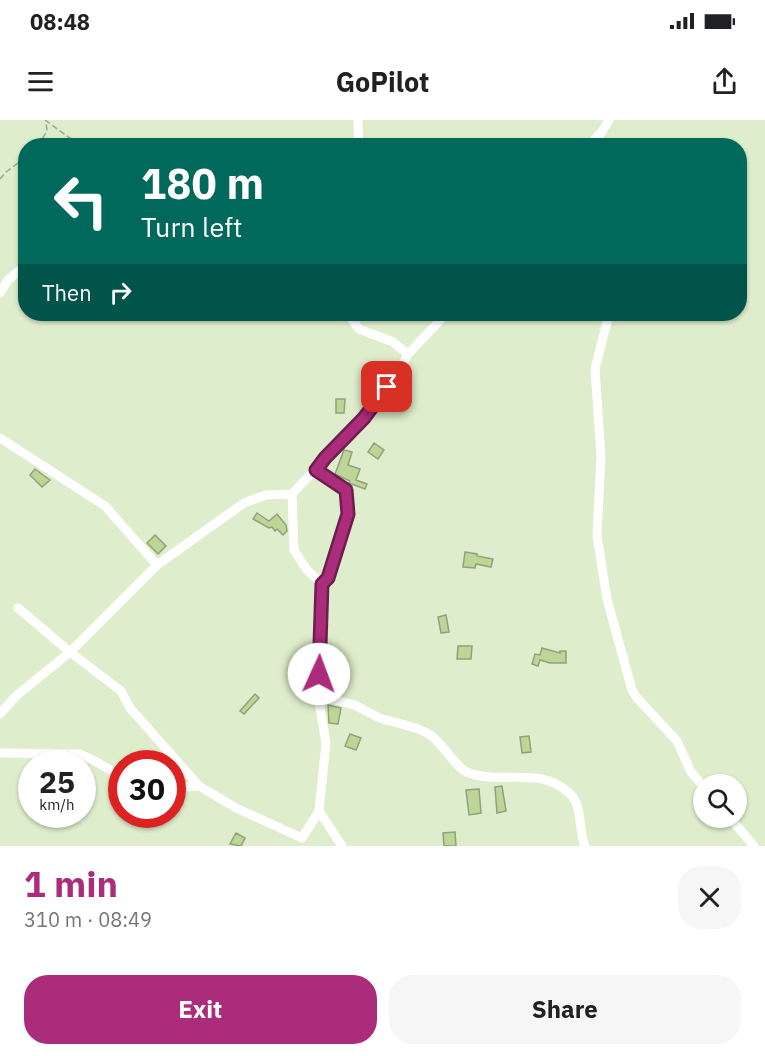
<!DOCTYPE html>
<meta charset="utf-8">
<style>
:root{--surface:#fff;--page:#f6f6f6;--text:#202124;--muted:#757577;--accent:#ab2c7a}
body{margin:0;font-family:"IBM Plex Sans",sans-serif;background:var(--page);color:var(--text);height:100vh;display:flex;flex-direction:column;font-size:22px;white-space:nowrap}
*{box-sizing:border-box;margin:0}
p{font-size:20px;color:var(--muted)}
.icon{flex:none;width:33px;height:33px;fill:none;stroke:currentColor;stroke-width:2;stroke-linecap:round;stroke-linejoin:round}
.map{position:relative;height:726px;overflow:hidden}
.side{display:flex;flex-direction:column;background:var(--surface);flex:1}
.side>*{flex:none}
.top-card{position:absolute;left:18px;top:18px;width:729px;height:183px;border-radius:24px;box-shadow:0 2px 4px #0004;background:#00695c;color:#fff;overflow:hidden}
.controls{position:absolute;left:693px;top:654px;display:grid;gap:12px}
.controls a{display:grid;place-items:center;width:54px;height:54px;border-radius:50%;background:var(--surface);box-shadow:0 2px 4px #0004;font-size:30px}
.speed{position:absolute;left:18px;top:630px;display:flex;gap:12px;font-size:30px;font-weight:700;text-align:center}
.speed>*{display:grid;place-content:center;width:78px;height:78px;border-radius:50%;background:var(--surface);box-shadow:0 2px 4px #0004;line-height:1}
.speed small{font-size:15px;font-weight:400}
.speed .limit{border:9px solid #d22;background:#fff;color:#111}
.pin{position:absolute;display:grid;place-items:center;width:51px;height:51px;color:#fff;margin:-26px;border-radius:12px;box-shadow:0 3px 9px #0006}
.me{position:absolute;width:66px;margin:-33px;rotate:2deg;stroke-linejoin:round;filter:drop-shadow(0 0 4px #0008)}
.turn{display:flex;align-items:center;gap:21px;height:126px;padding:0 24px;font-size:27px}
.turn .icon{width:78px;height:78px;stroke-width:2.5}
.turn b{display:block;font-size:42px;line-height:51px}
.then{display:flex;align-items:center;height:57px;padding:0 24px;background:#0003;gap:12px;font-size:22px}
.round{display:grid;place-items:center;flex:none;width:63px;height:63px;border-radius:24px;background:var(--page)}
.head{display:flex;align-items:center;justify-content:space-between;height:102px;padding:0 24px}
h1{font-size:36px;font-weight:700;line-height:45px;color:var(--accent)}
.action{display:flex;gap:12px;margin-top:auto;padding:12px 24px}
.action a{flex:1;height:69px;border-radius:24px;background:var(--accent);color:#fff;font-size:24px;font-weight:700;line-height:69px;text-align:center}
.action a+a{background:var(--page);color:var(--text)}
.status{display:flex;justify-content:space-between;align-items:center;height:42px;padding:0 30px;background:var(--surface);direction:ltr}
.status svg{height:16px;fill:currentColor}
header{display:flex;justify-content:space-between;align-items:center;height:78px;padding:0 24px;background:var(--surface);font-size:27px;font-weight:700}
.map>svg:first-child{display:block}
.building{fill:#bcd795;stroke:#93a080;stroke-width:1.5}
.lines{fill:none;stroke-linecap:round;stroke-linejoin:round}
.path{stroke:#9da88e;stroke-width:1.5;stroke-dasharray:6 3;stroke-linecap:butt}
.minor{stroke:#fff;stroke-width:9}
.route-casing{stroke:#6f1d4f;stroke-width:15}
.route{stroke:#ab2c7a;stroke-width:10}
</style>
<div class="status"><b>08:48</b><svg viewBox="0 0 49 12"><path d="M0 12V9h3v3zM5 12V6h3v6zM10 12V3h3v9zM15 12V0h3v12zM26 1h20v11H26zM47 4h2v5h-2z"/></svg></div>
<header><svg class="icon" aria-label="menu" viewBox="0 0 24 24"><path d="M4 6h16M4 12h16M4 18h16"/></svg>GoPilot<svg class="icon" aria-label="share" viewBox="0 0 24 24"><path d="M12 15V3M7 8l5-5 5 5M5 13v7h14v-7"/></svg></header>
<div class="map">
<svg width="765" height="726" viewBox="0 0 765 726">
<rect width="100%" height="100%" fill="#deedcb"/>
<path class="building" d="M336,279h9l-1,14h-8z
M374,323l10,7 -6,9 -10,-7z
M344,330l8,2 -4,13 12,4 -4,11 11,4 -2,5 -16,-6 1,-2 -15,-7z
M35,349l15,11 -8,7 -12,-12z
M257,393l12,8 8,-7 9,11 1,6 -4,4 -6,-6 -2,2 -3,-4 -3,1 -16,-9z
M155,415l11,11 -8,8 -11,-11z
M465,432l12,2v2l16,3 -2,8 -15,-3 -1,4 -12,-1z
M446,495l3,17 -8,1 -3,-16z
M458,526h14l-1,13h-14z
M542,528l18,5v-2h6v12h-16l-10,-3 -2,6 -6,-2 3,-10 5,1z
M255,574l4,4 -15,16 -4,-3z
M328,585l13,3 -3,16 -9,-1z
M350,614l11,4 -5,12 -11,-4z
M529,616l2,16 -9,1 -2,-16z
M502,666l4,25 -9,2 -2,-26z
M479,669l2,24 -12,2 -3,-25z
M455,712l1,14h-12l-1,-13z
M236,713l9,5 -4,8 -11,-2z"/>
<g class="lines">
<path class="path" d="M45,0l36,26
M38,26l9,-15 -1,-9
M0,59l6,-7 20,-15"/>
<path class="minor" d="M358,0l1,26
M588,26l13,-13 8,-13
M0,173l8,-13 18,-15
M348,194l11,15 34,13 15,12
M609,194l-14,55 6,87 -4,80 10,63 25,91 5,8 40,43 14,31 13,15
M0,318l105,68 52,59
M316,350l30,20 2,24 -20,64 -6,6 -4,112 8,47 -7,68 23,35
M292,374l2,56 13,20 15,14
M18,488l52,44 51,39 9,17 69,78 37,22 66,30 17,-27
M318,576c12,3 24,5 36,9 10,4 19,11 29,14 15,5 34,7 47,16 15,10 25,33 39,38 34,12 72,-8 101,21 13,11 8,37 15,52
M0,594l16,-18 54,-44 87,-87 87,-62 22,-8 26,-1 72,-76 35,-46 9,-18 38,-40
M0,633l80,1 15,7 27,16
M172,668l27,-2
M730,698l24,28"/>
</g>
<g class="lines">
<defs>
<path id="route" d="M319,554l3,-90 6,-6 20,-64 -2,-24 -30,-20 9,-12 39,-40 23,-31"/>
</defs>
<use href="#route" class="route-casing"/>
<use href="#route" class="route"/>
</g>
</svg>
<div class="controls">
<a><svg class="icon" aria-label="search" viewBox="0 0 24 24"><circle cx="10" cy="10" r="6"/><path d="M15 15l6 6"/></svg></a>
</div>
<div class="speed"><div>25<small>km/h</small></div><div class="limit">30</div></div>
<div class="pin" style="left:387px;top:267px;background:#d93025"><svg class="icon" aria-label="arrive" viewBox="0 0 24 24"><path d="M6 21V4h12l-3 4 3 4H6"/></svg></div>
<svg class="me" style="left:319px;top:554px" viewBox="-20 -20 40 40"><circle r="19" fill="#fff"/><path d="M0-13L10 11 0 6-10 11z" fill="#ab2c7a"/></svg>
<div class="top-card">
<div class="turn"><svg class="icon" aria-label="left" viewBox="0 0 24 24"><path d="M17 20v-9H6M10 6l-5 5 5 5"/></svg><div><b>180 m</b>Turn left</div></div>
<div class="then">Then<svg class="icon" aria-label="right" viewBox="0 0 24 24"><path d="M7 20v-9h11M14 6l5 5-5 5"/></svg></div>
</div>
</div>
<section class="side">
<div class="head"><div><h1>1 min</h1><p>310 m · 08:49</p></div><a class="round"><svg class="icon" aria-label="close" viewBox="0 0 24 24"><path d="M6 6l12 12M18 6L6 18"/></svg></a></div>
<div class="action"><a>Exit</a><a>Share</a></div>
</section>
